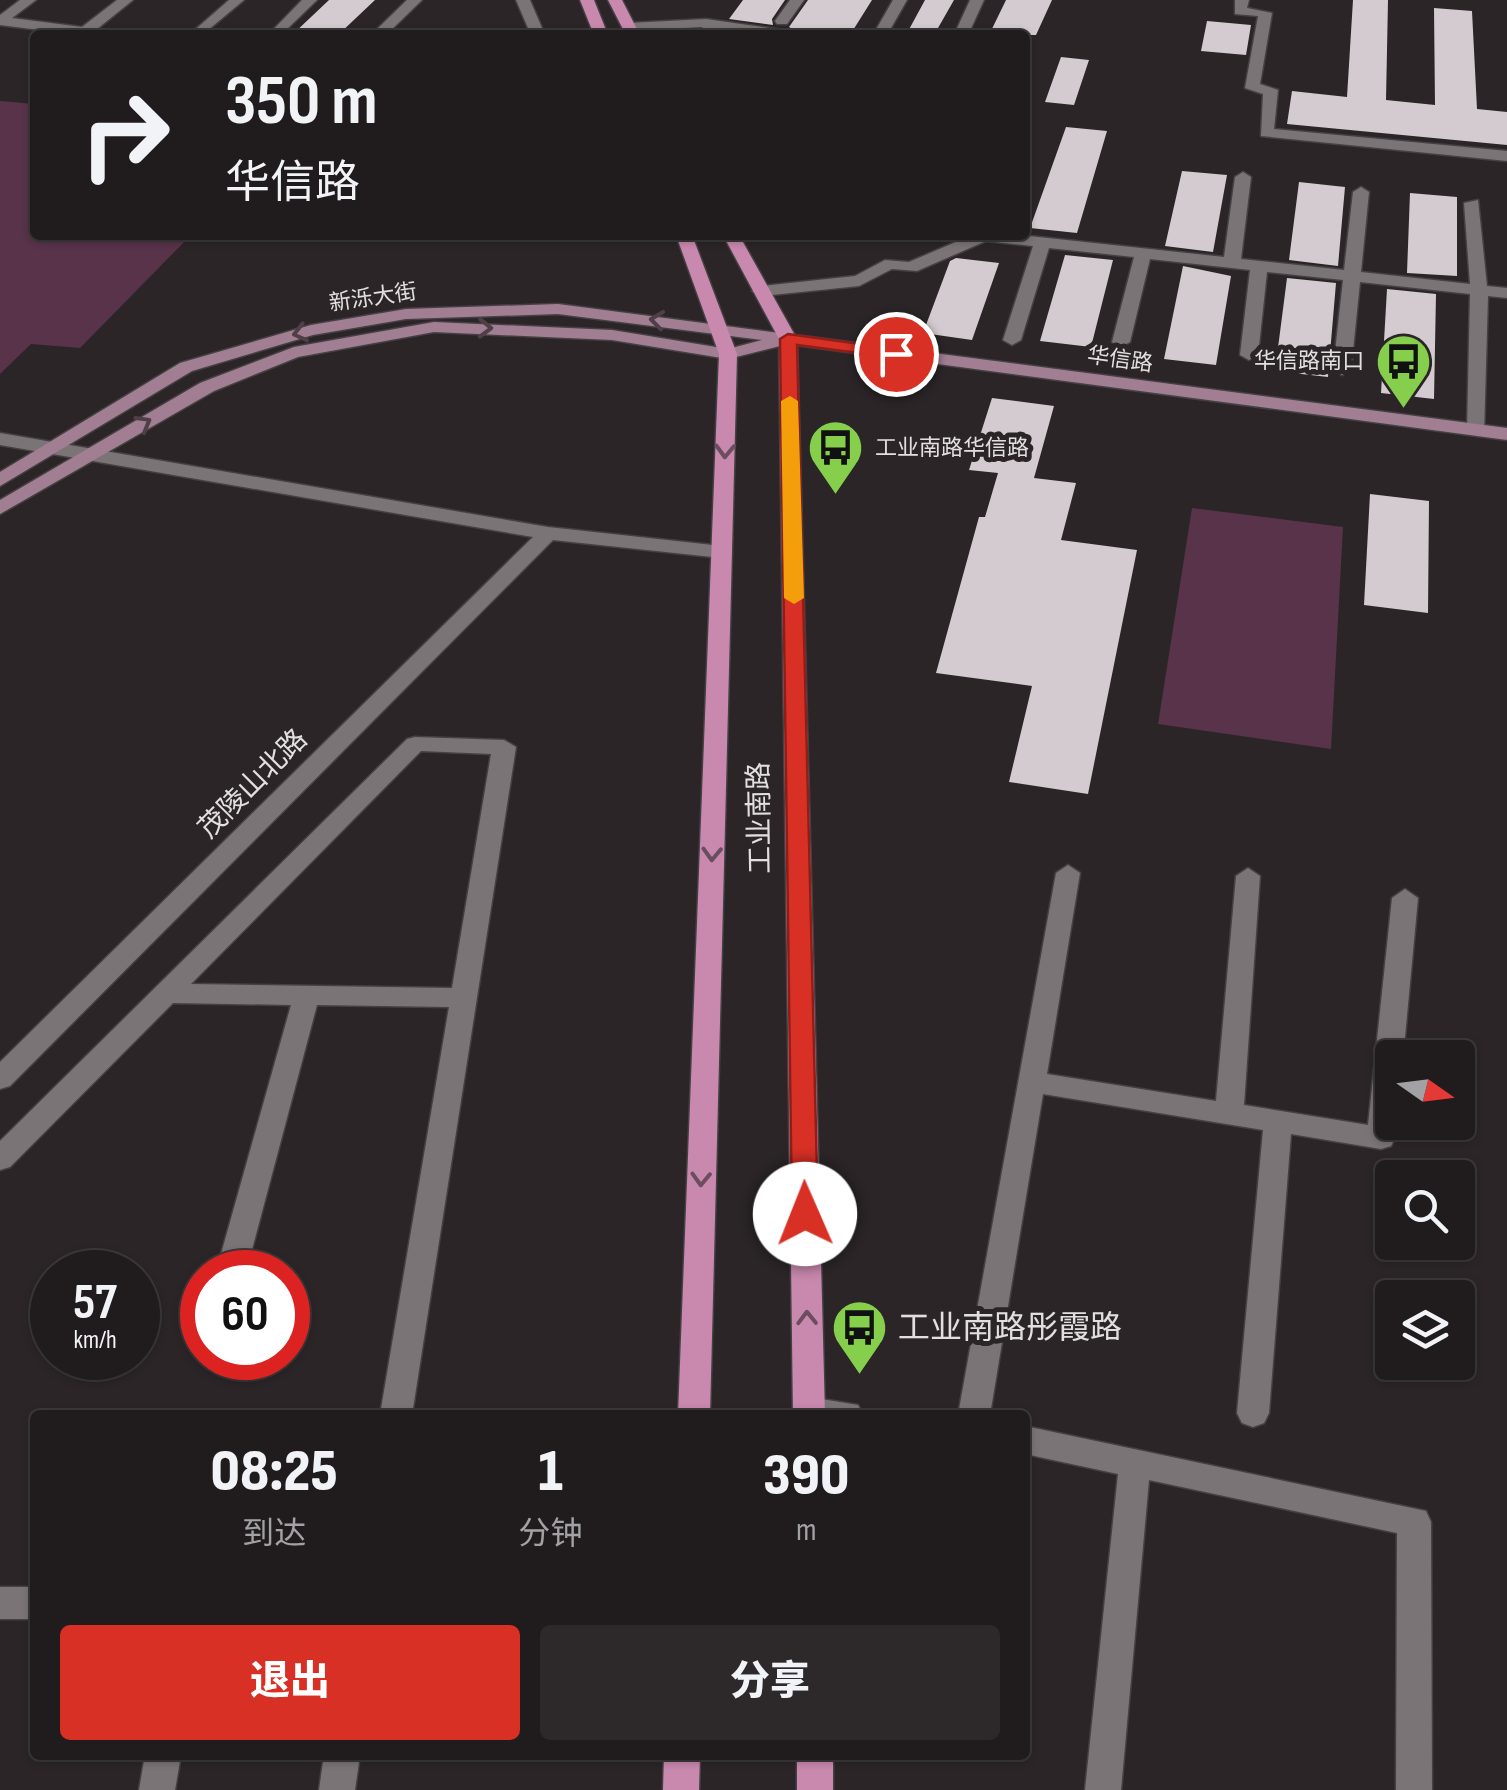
<!DOCTYPE html>
<html lang="zh">
<meta charset="utf-8">
<style>
:root{--surface:#201c1e;--page:#2d292b;--text:#f1f3f6;--muted:#a2a1a4;--line:#3d3a3c;--accent:#d93025}
body{margin:0;font-family:"Sofia Sans Condensed","Noto Sans SC",sans-serif;background:var(--page);color:var(--text);height:100vh;display:flex;flex-direction:column;font-size:38px;white-space:nowrap}
*{box-sizing:border-box;margin:0}
p{font-size:32px;color:var(--muted)}
.icon{flex:none;width:55px;height:55px;fill:none;stroke:currentColor;stroke-width:2;stroke-linecap:round;stroke-linejoin:round}
.map{position:relative;flex:1;overflow:hidden}
.details{position:absolute;left:30px;top:1410px;width:1000px;height:350px;display:flex;flex-direction:column;background:var(--surface);border-radius:10px;box-shadow:0 2px 8px #0004,0 0 0 2px var(--line)}
.details>*{flex:none}
.banner{position:absolute;left:30px;top:30px;width:1000px;height:210px;border-radius:10px;box-shadow:0 2px 8px #0004,0 0 0 2px var(--line);background:#201c1e;color:var(--text);overflow:hidden}
.needle{width:65px;rotate:104deg}
.fabs{position:absolute;left:1375px;top:1040px;display:grid;gap:20px}
.fabs a{display:grid;place-items:center;width:100px;height:100px;border-radius:10px;background:var(--surface);box-shadow:0 2px 8px #0004,0 0 0 2px var(--line);font-size:50px}
.speed{position:absolute;left:30px;top:1250px;display:flex;gap:20px;font-size:50px;font-weight:700;text-align:center}
.speed>*{display:grid;place-content:center;width:130px;height:130px;border-radius:50%;background:var(--surface);box-shadow:0 2px 8px #0004,0 0 0 2px var(--line);line-height:1}
.speed small{font-size:25px;font-weight:400}
.speed .limit{border:15px solid #d22;background:#fff;color:#111}
.pin{position:absolute;display:grid;place-items:center;width:85px;height:85px;color:#fff;margin:-42px;border:5px solid #fff;border-radius:50%;box-shadow:0 2px 10px #0007}
.me{position:absolute;width:110px;margin:-55px;rotate:359deg;stroke-linejoin:round;filter:drop-shadow(0 0 8px #0008)}
.turn{display:flex;align-items:center;gap:35px;height:210px;padding:0 30px;font-size:45px}
.turn .icon{width:130px;height:130px;stroke-width:2.5}
.turn b{display:block;font-size:70px;line-height:85px}
.eta{display:flex;justify-content:space-evenly;align-items:center;height:170px;text-align:center}
.eta b{font-size:60px;font-weight:800;line-height:70px}
.primary-button{display:flex;gap:20px;margin-top:auto;padding:20px 30px}
.primary-button a{flex:1;height:115px;border-radius:10px;background:var(--accent);color:#fff;font-size:40px;font-weight:800;line-height:115px;text-align:center}
.primary-button a+a{background:var(--page);color:var(--text)}
.map>svg:first-child{display:block}
.green{fill:#583349}
.building{fill:#d3cbcf}
.lines{fill:none;stroke-linecap:round;stroke-linejoin:round}
.minor-casing{stroke:#454043;stroke-width:3}
.secondary-casing{stroke:#454043;stroke-width:3}
.primary-casing{stroke:#454043;stroke-width:3}
.minor{fill:#7b7477;fill-rule:evenodd}
.secondary{fill:#a27e93;fill-rule:evenodd}
.primary{fill:#c988ae;fill-rule:evenodd}
.oneway{stroke:#4f4048}
.oneway2{stroke:#6a4d5e}
.route{fill:#d93025;stroke:#8d1f18;stroke-width:2.5}
.slow{fill:#f59e0b}
.labels{text-anchor:middle;dominant-baseline:central;stroke-width:10;stroke-linejoin:round;paint-order:stroke}
.far-street-label{font-size:22px;fill:#e3dfe1;stroke:#2b2528}
.far-poi-label{font-size:22px;fill:#e3dfe1;stroke:#2b2528;text-anchor:end}
.street-label{font-size:28px;fill:#e3dfe1;stroke:#2b2528}
.near-poi-label{font-size:32px;fill:#e3dfe1;stroke:#2b2528;text-anchor:start}
</style>
<div class="map">
<svg width="1507" height="1790" viewBox="0 0 1507 1790">
<rect width="100%" height="100%" fill="#2b2528"/>
<path class="green" d="M0,101l35,3v43l-7,10 7,2v76h156l-111,113 -49,-4 -31,30z
M1192,508l151,19 -12,222 -173,-25z"/>
<path class="building" d="M329,0h46l-37,35h-46z
M743,0h42l-13,19 1,6 -44,-6z
M808,0h64l-22,35h-48l-13,-8z
M925,0h29l-20,35h-28z
M1006,0h46l-16,35h-47z
M1353,0h35l-2,100 49,5 -1,-97 38,3 5,98 30,3v33l-220,-21 5,-33 55,6z
M1207,21l44,4 -5,30 -45,-4z
M1061,57l28,3 -15,45 -29,-3z
M1066,127l41,4 -30,102 -47,-5z
M1182,171l45,4 -14,77 -48,-6z
M1299,182l46,5 -7,79 -49,-6z
M1410,193l47,4v79l-50,-3z
M1065,255l48,5 -22,87 -51,-6z
M956,258l43,5 -27,77 -49,-7 27,-72z
M1183,266l48,10 -15,89 -52,-6z
M1287,278l49,5 -8,94 -53,-6z
M1387,289l49,5 -2,105 -53,-6z
M992,398l62,8 -20,72 42,5 -15,57 76,10 -49,244 -79,-12 23,-96 -96,-13 43,-156h6l13,-44 -29,-3z
M1370,494l59,7 -1,112 -64,-8z"/>
<g class="lines">
<defs>
<path id="minor" d="M20,0h16l-24,18 70,9 35,-27h16l-36,29 25,6h-43l-79,-10v-10z
M229,0h15l-42,35h-13z
M302,0h15l-33,32 4,3h-20z
M407,0h15l-36,35h-15z
M516,0h14l15,35h-14z
M790,0h14l-17,24h-10l-2,-3z
M893,0h14l-20,35h-14z
M970,0h14l-16,35h-14z
M1235,0h14l-2,8 25,5 -12,71 18,6 -4,39 233,22v10l-246,-25 2,-42 -18,-6 13,-72 -23,-2z
M706,19l85,12 7,4 -80,-4 2,4h-14l-4,-8 -73,4 -7,-4 7,-4z
M1243,172l8,5 -10,82 103,11 9,-78 8,-5 8,5 -8,80 109,12 -6,-81 14,-3 9,86 20,2v10l-19,-2 -4,138 -7,2 -10,-6 3,-136 -110,-12 -9,88 -9,5 -9,-5 10,-90 -76,-8 -9,83 -9,5 -9,-5 10,-85 -100,-11 -20,83 -9,5 -9,-5 22,-85 -85,-9 -28,92 -9,5 -9,-5 30,-94 -47,-5 -69,30 -25,-2 -33,17 -98,10 -9,-5 9,-5 94,-10 30,-16 24,2 63,-27h48l204,22 11,-80z
M0,433l548,94 174,19 10,6 -10,6 -169,-18 -543,546 -10,3v-27l533,-525 -533,-92z
M415,737l89,3 12,7 -104,668h-32l69,-408 -132,-2 -71,267h-30l75,-267 -118,-2 -163,164 -10,3v-29l407,-402zM421,751l70,3 -39,234 -261,-4z
M1068,865l12,8 -33,201 169,27 20,-225 12,-8 12,8 -16,229 124,20 24,-227 13,-9 13,9 -15,160h-11l3,80 -4,8 -10,3 -90,-15 -22,279 -5,10 -11,4 -11,-4 -5,-10 26,-283 -220,-36 -53,321h-32l98,-542z
M809,1397l49,8 5,10h-68l3,-14z
M1025,1426l401,85 5,11 1,268h-36l1,-257 -248,-53 -28,310h-36l33,-316 -93,-20z
M0,1587h35v32h-35z
M145,1755h36l-6,35h-36z
M324,1755h36l-5,35h-36z"/>
<path id="secondary" d="M558,304l949,124v12l-719,-96 -60,15 -116,-19 -178,-8 -136,25 -84,34 -214,123v-14l200,-117 94,-36 140,-25 178,8 116,19 34,-9 -204,-26 -152,5 -93,16 -121,36 -192,115v-14l180,-109 131,-38 95,-16z"/>
<path id="primary" d="M580,0h14l14,35h-14z
M608,0h14l18,35h-14z
M676,235h16l45,119 -27,1061h-32l41,-1061z
M723,235h16l58,104 28,1076h-32l-14,-1076z
M664,1755h36l-1,35h-36z
M797,1755h36v35h-36z"/>
</defs>
<use href="#minor" class="minor-casing"/>
<use href="#secondary" class="secondary-casing"/>
<use href="#primary" class="primary-casing"/>
<use href="#minor" class="minor"/>
<use href="#secondary" class="secondary"/>
<use href="#primary" class="primary"/>
</g>
<defs><path id="oneway-chevron" d="M-2-3.5L2.5 0L-2 3.5" fill="none" stroke-width="1.6" stroke-linecap="round" stroke-linejoin="round" transform="scale(2.5)"/></defs>
<g class="oneway">
<use href="#oneway-chevron" transform="translate(657 320) rotate(-173)"/>
<use href="#oneway-chevron" transform="translate(485 328) rotate(1)"/>
<use href="#oneway-chevron" transform="translate(300 333) rotate(166)"/>
<use href="#oneway-chevron" transform="translate(144 423) rotate(-30)"/>
</g>
<g class="oneway2">
<use href="#oneway-chevron" transform="translate(725 451) rotate(92)"/>
<use href="#oneway-chevron" transform="translate(712 854) rotate(92)"/>
<use href="#oneway-chevron" transform="translate(701 1179) rotate(92)"/>
<use href="#oneway-chevron" transform="translate(807 1318) rotate(-91)"/>
</g>
<path class="route" d="M788,334l108,15 9,5 -9,4 -99,-13 21,869 -3,8 -10,3 -9,-3 -4,-8 -12,-875z"/>
<path class="slow" d="M790,396l8,5 6,197 -10,6 -10,-6 -3,-197z"/>
<defs>
<symbol id="bus-pin" viewBox="-11 -11 22 30"><path d="M0 17L-7.5 6A9.5 9.5 0 1 1 7.5 6Z" fill="#85cf4c" stroke="#2b2528"/><path d="M-5-6H5V4H4V6H2V4H-2V6H-4V4H-5ZM-3.5-4V0h7V-4ZM-3.5 1.2v1.5H-2V1.2ZM2 1.2v1.5H3.5V1.2Z" fill="#111"/></symbol>
</defs>
<g fill-rule="evenodd">
<use href="#bus-pin" x="1372" y="330" width="63" height="86"/>
<use href="#bus-pin" x="804" y="416" width="63" height="86"/>
<use href="#bus-pin" x="828" y="1296" width="63" height="86"/>
</g>
<g class="labels">
<g class="far-street-label">
<text transform="translate(373 298) rotate(-8)">新泺大街</text>
<text transform="translate(1120 360) rotate(8)">华信路</text>
</g>
<g class="far-poi-label">
<text x="1364" y="361">华信路南口</text>
<text x="875" y="448" text-anchor="start">工业南路华信路</text>
</g>
<g class="street-label">
<text transform="translate(253 784) rotate(-45)">茂陵山北路</text>
<text transform="translate(760 818) rotate(-91)">工业南路</text>
</g>
<g class="near-poi-label">
<text x="898" y="1328">工业南路彤霞路</text>
</g>
</g>
</svg>
<div class="fabs">
<a><svg class="needle" viewBox="-14 -14 28 28"><path d="M0-13l5 13h-10z" fill="#e53935"/><path d="M0 13l5-13h-10z" fill="#a2a1a4"/></svg></a>
<a><svg class="icon" aria-label="search" viewBox="0 0 24 24"><circle cx="10" cy="10" r="6"/><path d="M15 15l6 6"/></svg></a>
<a><svg class="icon" aria-label="layers" viewBox="0 0 24 24"><path d="M12 4l9 5-9 5-9-5zM3 14l9 5 9-5"/></svg></a>
</div>
<div class="speed"><div>57<small>km/h</small></div><div class="limit">60</div></div>
<div class="pin" style="left:896px;top:354px;background:#d93025"><svg class="icon" aria-label="arrive" viewBox="0 0 24 24"><path d="M6 21V4h12l-3 4 3 4H6"/></svg></div>
<svg class="me" style="left:805px;top:1214px" viewBox="-20 -20 40 40"><circle r="19" fill="#fff"/><path d="M0-13L10 11 0 6-10 11z" fill="#d93025"/></svg>
<div class="banner">
<div class="turn"><svg class="icon" aria-label="right" viewBox="0 0 24 24"><path d="M7 20v-9h11M14 6l5 5-5 5"/></svg><div><b>350 m</b>华信路</div></div>
</div>
<section class="details">
<div class="eta">
<div><b>08:25</b><p>到达</p></div>
<div><b>1</b><p>分钟</p></div>
<div><b>390</b><p>m</p></div>
</div>
<div class="primary-button"><a>退出</a><a>分享</a></div>
</section>
</div>
